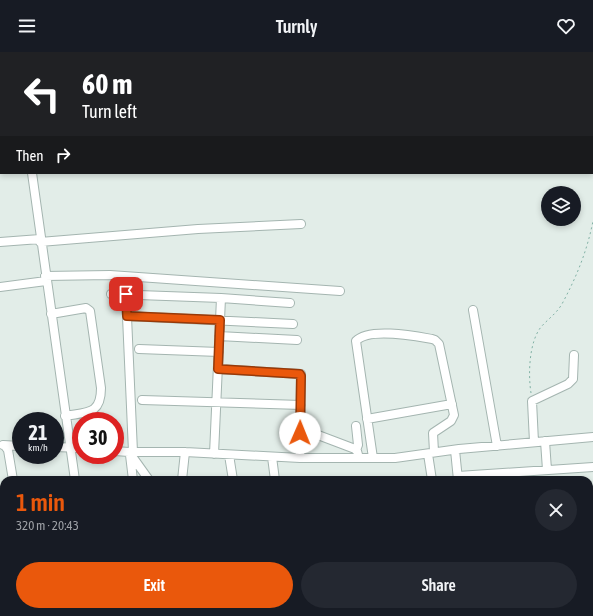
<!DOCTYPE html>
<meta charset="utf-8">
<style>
:root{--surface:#171b24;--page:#242831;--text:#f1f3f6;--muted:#9ea1a6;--accent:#ea580c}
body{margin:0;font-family:"Asap Condensed",sans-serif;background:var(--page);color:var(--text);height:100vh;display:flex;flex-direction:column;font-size:15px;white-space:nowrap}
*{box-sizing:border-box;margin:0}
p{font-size:13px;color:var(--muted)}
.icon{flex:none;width:22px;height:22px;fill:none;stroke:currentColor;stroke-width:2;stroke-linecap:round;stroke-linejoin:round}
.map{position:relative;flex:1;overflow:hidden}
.sheet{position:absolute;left:0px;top:424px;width:593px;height:140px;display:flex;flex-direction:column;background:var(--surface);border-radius:12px 12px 0 0;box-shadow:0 2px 6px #0003}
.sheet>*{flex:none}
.hud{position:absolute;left:0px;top:0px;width:593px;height:122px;box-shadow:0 2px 6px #0003;background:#202124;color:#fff;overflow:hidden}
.buttons{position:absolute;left:541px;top:134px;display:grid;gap:8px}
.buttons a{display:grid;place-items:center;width:40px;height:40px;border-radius:50%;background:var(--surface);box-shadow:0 2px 6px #0003;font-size:20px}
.speed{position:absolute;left:12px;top:360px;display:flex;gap:8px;font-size:20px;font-weight:700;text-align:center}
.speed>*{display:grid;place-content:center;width:52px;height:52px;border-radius:50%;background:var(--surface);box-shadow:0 2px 6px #0003;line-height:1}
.speed small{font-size:10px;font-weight:400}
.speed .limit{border:6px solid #d22;background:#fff;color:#111}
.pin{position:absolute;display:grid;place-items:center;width:34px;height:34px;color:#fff;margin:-17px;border-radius:8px;box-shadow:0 2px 6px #0006}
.me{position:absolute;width:44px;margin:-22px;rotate:1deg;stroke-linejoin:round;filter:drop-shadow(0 0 3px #0008)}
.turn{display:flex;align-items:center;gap:14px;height:84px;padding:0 16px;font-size:18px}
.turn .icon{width:52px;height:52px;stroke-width:2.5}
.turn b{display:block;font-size:28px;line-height:34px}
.then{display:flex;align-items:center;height:38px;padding:0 16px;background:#0003;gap:8px;font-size:15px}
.round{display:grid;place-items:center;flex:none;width:42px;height:42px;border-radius:21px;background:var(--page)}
.overview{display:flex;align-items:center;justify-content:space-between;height:68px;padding:0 16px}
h1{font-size:24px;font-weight:600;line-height:30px;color:var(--accent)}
.button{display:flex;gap:8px;margin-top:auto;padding:8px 16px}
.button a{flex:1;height:46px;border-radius:24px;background:var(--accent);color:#fff;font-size:16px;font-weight:600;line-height:46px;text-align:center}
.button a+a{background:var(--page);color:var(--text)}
header{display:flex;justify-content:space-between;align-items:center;height:52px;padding:0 16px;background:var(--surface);font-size:18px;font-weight:600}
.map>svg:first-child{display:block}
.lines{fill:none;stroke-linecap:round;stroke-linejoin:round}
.minor-casing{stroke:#a4b5b0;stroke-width:10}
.path{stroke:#81b1a5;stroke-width:1;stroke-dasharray:2 3;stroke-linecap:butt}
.minor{stroke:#fff;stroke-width:8}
.route-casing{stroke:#983908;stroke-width:10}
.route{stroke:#ea580c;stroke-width:7}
</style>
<header><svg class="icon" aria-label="menu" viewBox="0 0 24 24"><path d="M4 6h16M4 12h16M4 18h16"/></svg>Turnly<svg class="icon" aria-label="heart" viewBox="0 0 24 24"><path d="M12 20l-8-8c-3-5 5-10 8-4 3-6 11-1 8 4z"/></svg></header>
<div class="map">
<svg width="593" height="564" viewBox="0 0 593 564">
<rect width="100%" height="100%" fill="#e2ede8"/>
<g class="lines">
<defs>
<path id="minor" d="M90,0v1
M166,0v1
M205,0v1
M254,0v1
M341,0v1
M446,0v1
M24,1l5,-1
M236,1l5,-1
M398,1l9,-1
M0,4h1
M0,24h1
M0,110h1
M32,121l43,307
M0,190l40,-3
M40,190l158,-13 103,-5
M45,224l65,-1 230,16
M0,235l46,-6
M111,242l110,4 -7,156
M126,242l7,158
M221,246l69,5
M473,258l24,136
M51,262l35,-6 4,3 11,77c0,27 -14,24 -36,28
M127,264l166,8
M219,284l78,4
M139,297l80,3
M218,317l83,5 -1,84
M142,348l159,5
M367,367l85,-15
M356,374l2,19 -2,5
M301,381l17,2 37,14 2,2 2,7
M545,389l2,29
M534,390l-2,-41 36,-17 5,-5 1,-24
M3,393l18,1
M5,394l3,4 5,30
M55,395l26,1
M455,398l3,30
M115,399l14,1 20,28
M129,400h56l115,6h95l64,-9 134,-12
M428,402l4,26
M130,403l3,25
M229,403l4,25
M272,405l3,23
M373,406l-17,-117c13,-14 59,-5 76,-2l3,1 4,4 15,71 -3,6 -18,12 1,19
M458,424l135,-9
M182,428l3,-28
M589,446l4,-1
M589,471h4
M589,492h4
M589,517h4
M0,533l3,5
M18,560l3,4
M44,560l3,4
M71,560l3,4
M128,560l3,4
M194,560l4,4
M246,560l3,4
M461,560v4
M516,560l11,4
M294,564l7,-4
M370,564l1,-4
M401,564l1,-4
M492,564l1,-4
M575,564l1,-4"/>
</defs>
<use href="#minor" class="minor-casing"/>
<path class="path" d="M531,341c-3,-19 -2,-51 10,-66 7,-8 15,-13 21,-23 15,-28 25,-53 31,-83"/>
<use href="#minor" class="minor"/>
</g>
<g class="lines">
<defs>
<path id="route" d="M126,242l1,22 93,4 -2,49 82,5 1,2 -1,57"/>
</defs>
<use href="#route" class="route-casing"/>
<use href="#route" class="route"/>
</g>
</svg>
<div class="buttons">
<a><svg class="icon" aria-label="layers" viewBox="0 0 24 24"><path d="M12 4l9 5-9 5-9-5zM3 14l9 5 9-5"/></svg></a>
</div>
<div class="speed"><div>21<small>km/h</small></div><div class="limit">30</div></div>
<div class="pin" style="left:126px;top:242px;background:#d93025"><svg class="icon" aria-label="arrive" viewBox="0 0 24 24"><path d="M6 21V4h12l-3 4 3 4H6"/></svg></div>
<svg class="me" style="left:300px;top:381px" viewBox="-20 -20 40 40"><circle r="19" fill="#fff"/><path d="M0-13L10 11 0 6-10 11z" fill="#ea580c"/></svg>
<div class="hud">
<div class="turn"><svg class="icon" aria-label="left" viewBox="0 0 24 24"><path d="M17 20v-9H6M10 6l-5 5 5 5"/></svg><div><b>60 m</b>Turn left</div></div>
<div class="then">Then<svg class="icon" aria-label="right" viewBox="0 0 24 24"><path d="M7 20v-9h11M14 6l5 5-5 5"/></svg></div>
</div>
<section class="sheet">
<div class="overview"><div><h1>1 min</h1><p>320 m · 20:43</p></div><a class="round"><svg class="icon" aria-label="close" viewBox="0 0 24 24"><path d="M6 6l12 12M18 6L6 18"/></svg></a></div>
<div class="button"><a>Exit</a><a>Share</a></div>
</section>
</div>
